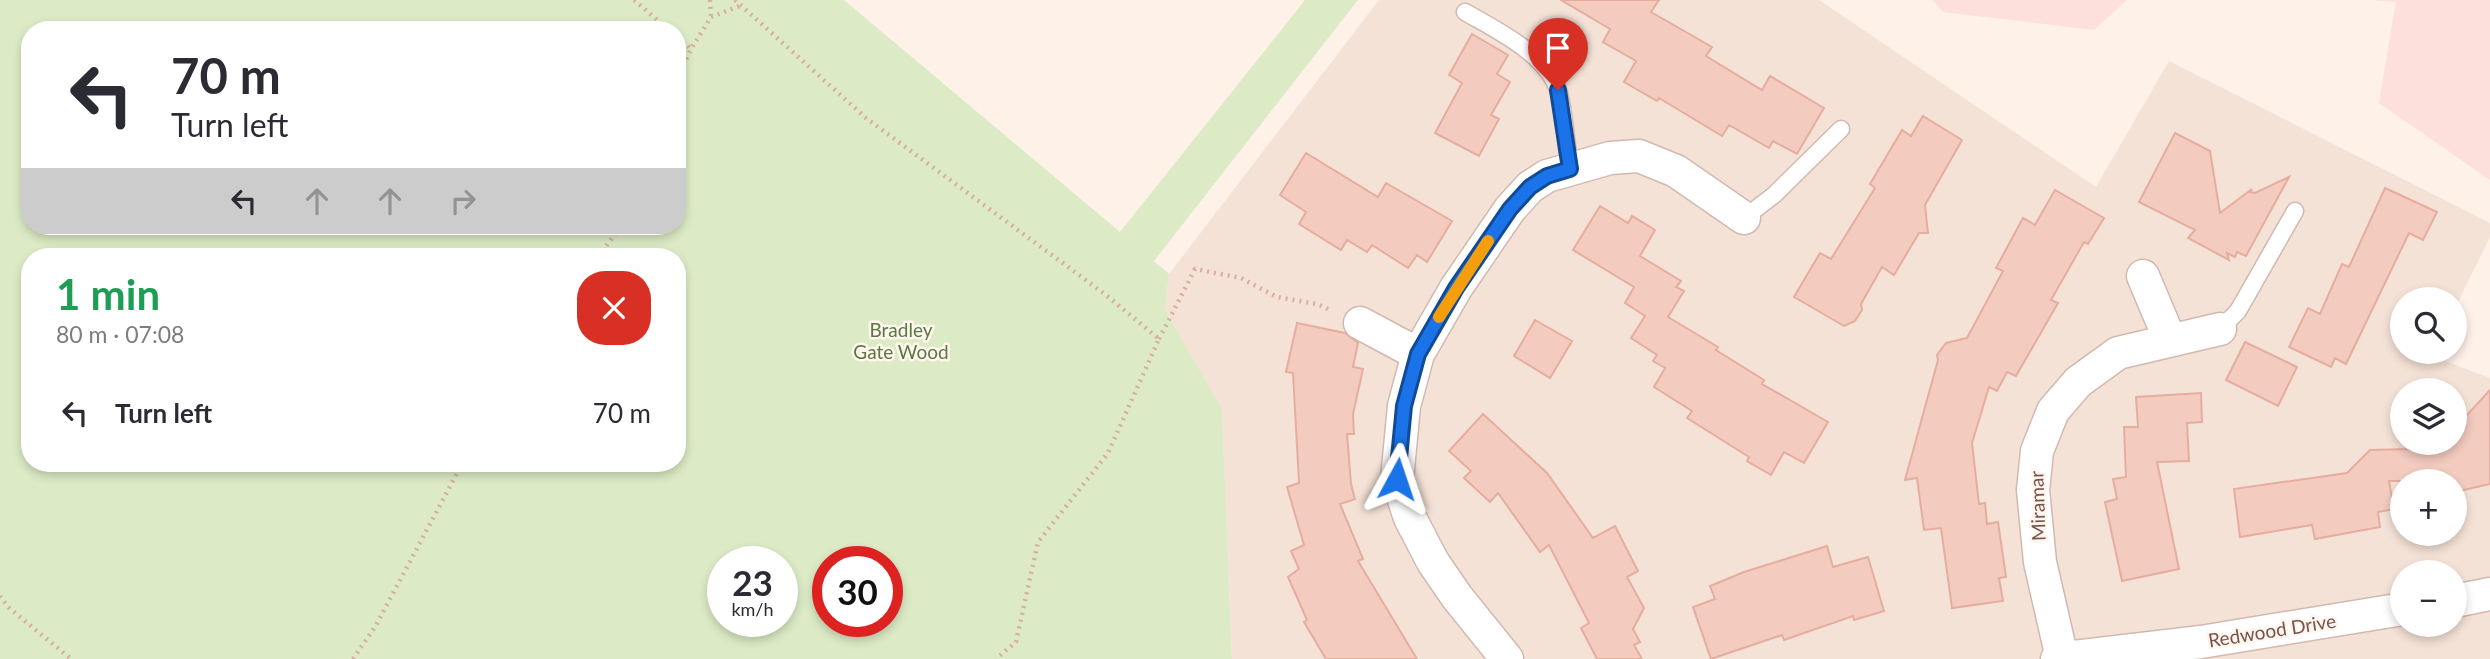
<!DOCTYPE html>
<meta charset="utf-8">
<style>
:root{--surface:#fff;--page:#f7f7f7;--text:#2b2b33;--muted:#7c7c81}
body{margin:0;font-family:Lato,sans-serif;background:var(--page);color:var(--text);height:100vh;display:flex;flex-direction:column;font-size:26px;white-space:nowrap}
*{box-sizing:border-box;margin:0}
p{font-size:23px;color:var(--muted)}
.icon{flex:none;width:38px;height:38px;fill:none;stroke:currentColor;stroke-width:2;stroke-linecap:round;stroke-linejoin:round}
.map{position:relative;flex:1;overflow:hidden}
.side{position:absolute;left:21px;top:248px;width:665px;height:224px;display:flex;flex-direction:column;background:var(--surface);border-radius:28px;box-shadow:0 4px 10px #0003}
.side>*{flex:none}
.guide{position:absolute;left:21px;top:21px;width:665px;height:214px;border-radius:28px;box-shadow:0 4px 10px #0003;background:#fff;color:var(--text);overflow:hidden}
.buttons{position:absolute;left:2390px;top:287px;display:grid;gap:14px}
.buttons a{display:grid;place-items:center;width:77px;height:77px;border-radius:50%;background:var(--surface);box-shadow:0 4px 10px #0003;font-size:35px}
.speed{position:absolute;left:707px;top:546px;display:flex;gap:14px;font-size:35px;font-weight:700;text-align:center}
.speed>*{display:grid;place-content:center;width:91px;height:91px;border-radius:50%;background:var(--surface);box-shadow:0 4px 10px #0003;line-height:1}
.speed small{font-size:18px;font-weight:400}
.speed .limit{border:10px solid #d22;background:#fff;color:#111}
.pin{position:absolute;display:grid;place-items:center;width:60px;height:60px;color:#fff;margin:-72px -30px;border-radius:50% 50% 50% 0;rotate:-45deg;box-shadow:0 0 7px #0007}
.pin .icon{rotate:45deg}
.me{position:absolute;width:77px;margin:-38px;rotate:5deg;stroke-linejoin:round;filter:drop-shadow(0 0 5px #0008)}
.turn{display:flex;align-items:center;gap:24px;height:147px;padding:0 35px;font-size:32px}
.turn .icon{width:91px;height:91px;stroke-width:2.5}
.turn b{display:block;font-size:49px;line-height:60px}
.lanes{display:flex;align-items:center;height:66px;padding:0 35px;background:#0003;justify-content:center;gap:35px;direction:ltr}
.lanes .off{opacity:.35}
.round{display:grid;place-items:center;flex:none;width:74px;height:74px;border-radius:28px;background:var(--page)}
.overview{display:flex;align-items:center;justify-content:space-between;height:119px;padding:0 35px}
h1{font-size:42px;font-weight:700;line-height:52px;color:#1e9e55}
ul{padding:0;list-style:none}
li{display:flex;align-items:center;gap:21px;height:91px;padding:0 35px}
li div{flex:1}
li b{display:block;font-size:26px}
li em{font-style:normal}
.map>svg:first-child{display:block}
.residential{fill:#f5e2d6;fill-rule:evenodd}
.commercial{fill:#fde0dc}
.green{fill:#dcebc6;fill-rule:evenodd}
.building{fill:#f3cbbf;stroke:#e6ad9f;stroke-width:2}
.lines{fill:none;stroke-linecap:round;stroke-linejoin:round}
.service-casing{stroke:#d2b9b0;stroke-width:19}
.minor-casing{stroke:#d2b9b0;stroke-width:35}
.path{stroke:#d8ada2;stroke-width:4.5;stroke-dasharray:2 5;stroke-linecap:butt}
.service{stroke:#fff;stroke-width:16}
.minor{stroke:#fff;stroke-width:32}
.route-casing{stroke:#114b97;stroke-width:18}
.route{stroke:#1a73e8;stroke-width:12}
.slow{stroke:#f59e0b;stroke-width:12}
.labels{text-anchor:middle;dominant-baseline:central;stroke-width:5;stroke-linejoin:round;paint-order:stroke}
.park-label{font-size:19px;fill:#5a7840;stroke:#fff6ef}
.street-label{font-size:19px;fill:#78534b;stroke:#fff6ef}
</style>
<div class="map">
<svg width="2490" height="659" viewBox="0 0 2490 659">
<rect width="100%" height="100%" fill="#fdf1e8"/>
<path class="residential" d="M1379,0h440l277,187 73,-126 321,162v14l-35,71v-9h-52v53h31l-2,4 58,22v281h-1258l-10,-249 -57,-100 4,-36zM2403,390h52v53h-52zM2403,481h52v53h-52zM2403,572h52v53h-52z"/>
<path class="commercial" d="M1932,0h195l-33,30 -151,-18z
M2372,0h118v180l-111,-77 17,-101z"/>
<path class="green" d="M0,0h844l276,232 185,-232h53l-204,261 15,13 -4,36 57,99 10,250h-1232zM30,30h647v196h-647zM30,257h647v207h-647zM723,562h59v59h-59zM828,562h59v59h-59z"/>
<path class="building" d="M1561,0h98l-8,12 61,35 -6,9 56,34 8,-14 54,32 -27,46 -24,-13 -4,7 -40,-23 -7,11 -63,-38 -2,3 -33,-19 12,-21 -33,-19 7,-13z
M1472,34l36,21 -11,19 13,8 -19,33 8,4 -20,37 -44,-23 27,-50 -13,-8z
M1923,116l39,24 -37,65 3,28h-9l-25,42 -12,-8 -21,37 1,6 -7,11 -11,5 -50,-29 26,-44 11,6 44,-71 -5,-4 32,-54 9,6z
M2175,133l35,18 10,62 32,-24 -2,3 5,1 34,-16 -43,79 -9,-4 -2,5 -8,-4 2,7 -41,-22 7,-8 -56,-28z
M1306,153l72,44 8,-14 66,38 -25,41 -10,-7 -9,13 -36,-23 -5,7 -20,-12 -6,10 -42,-26 7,-12 -26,-17z
M2385,188l52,24 -14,28 -14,-7 -63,131 -11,-6 -4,9 -42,-20 19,-39 12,6 22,-50 7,3z
M2055,190l49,28 -16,26 -4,-2 -33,58 7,3 -42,73 -9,-4 -10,19 -8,-4 -17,56 7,61 6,-1 2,21 11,-2 8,55 -7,1 4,23 -51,7 -11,-80 -17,2 -7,-52 -12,2 33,-120 -1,-5 9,-12 21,-5 36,-67 -7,-3 27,-50 12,7z
M1600,206l28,17 4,-7 23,14 -15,26 41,25 -5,6 8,4 -16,26 50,30 -2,3 48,30 -2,4 66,38 -24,41 -20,-11 -13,23 -24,-14 2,-4 -62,-39 5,-7 -38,-24 11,-19 -12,-7 4,-6 -26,-17 14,-22 -20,-13 9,-16 -61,-37z
M1535,320l37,21 -22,37 -36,-22z
M1297,323l48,10 13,10 -5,24 10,2 -10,45 1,20h-7l4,50 4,15 -15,5 23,55 -5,2 59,98h-91l-22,-37 3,-2 -19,-43 11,-8 -8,-18 13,-6 -17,-58 12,-4 -6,-110 -7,-1z
M2245,342l52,25 -19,39 -52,-26z
M2490,390v94l-35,8v-11h-66l5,28 -16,3 2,15 -65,12 -3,-14 -72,12 -6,-48 113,-16 23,-23 39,-1 -2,-6h48v-15z
M2201,393l1,29 -15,1 2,38 -32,1 22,107 -57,12 -17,-79 12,-3 -4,-20 13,-2 -2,-50h14l-2,-30z
M1483,414l64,59 46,65 22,-12 23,45 -11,6 17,31 -11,21 7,13 -6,3 8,14h-45l-16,-31 8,-5 -40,-78 -9,7 -42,-59 -8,9 -26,-24 7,-7 -22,-20z
M1827,546l6,21 35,-10 16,54 -30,9 -1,-4 -69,24 -2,-5 -71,24 -18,-52 22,-8 -5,-13 34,-14z"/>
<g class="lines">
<defs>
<path id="service" d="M1465,12c31,18 84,43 94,81 6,24 7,51 11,76
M1744,218l30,-23 67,-66
M2220,329l18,-18 57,-100"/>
<path id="minor" d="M2143,276l27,64
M1360,323l58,31
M2455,601l35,-7
M2062,658l-22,-96 -7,-72 4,-39 16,-40 25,-29 40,-29 102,-24
M1507,659l-50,-62 -24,-35 -23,-44 -13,-39 7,-73 14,-52 38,-66 54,-79 20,-22 17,-11 63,-18 29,-2 37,15 68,47
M2057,659l144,-17 202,-33"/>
</defs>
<use href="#service" class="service-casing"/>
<use href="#minor" class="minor-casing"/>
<path class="path" d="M634,0l35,30
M710,0l1,17
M735,0l131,118 240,177 53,44 -51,114 -70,89 -22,100 -20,17
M677,37l14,12
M677,78l14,-29 20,-32 31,-12
M598,257l23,-31
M1159,339l36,-70 46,9 36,19 40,7 13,6
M0,596l8,11 63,52
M353,659l22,-32 87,-163"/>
<use href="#service" class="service"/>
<use href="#minor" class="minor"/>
</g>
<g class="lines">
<defs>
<path id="route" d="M1397,479l7,-73 14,-52 38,-66 54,-79 20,-22 17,-11 23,-7 -12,-79"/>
</defs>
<use href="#route" class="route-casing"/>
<use href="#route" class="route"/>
<path class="slow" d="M1439,317l49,-76"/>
</g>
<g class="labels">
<g class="park-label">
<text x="901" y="329">Bradley<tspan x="901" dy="22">Gate Wood</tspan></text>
</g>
<g class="street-label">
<text transform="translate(2037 506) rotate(-92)">Miramar</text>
<text transform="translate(2272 630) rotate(-9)">Redwood Drive</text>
</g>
</g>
</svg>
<div class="buttons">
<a><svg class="icon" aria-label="search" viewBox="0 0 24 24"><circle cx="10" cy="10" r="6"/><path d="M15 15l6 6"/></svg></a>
<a><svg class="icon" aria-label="layers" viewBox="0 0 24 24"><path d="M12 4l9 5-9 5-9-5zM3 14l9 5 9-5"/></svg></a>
<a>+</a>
<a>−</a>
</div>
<div class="speed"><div>23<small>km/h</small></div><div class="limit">30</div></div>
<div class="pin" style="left:1558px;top:90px;background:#d93025"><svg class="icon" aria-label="arrive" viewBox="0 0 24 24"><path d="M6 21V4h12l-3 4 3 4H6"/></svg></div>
<svg class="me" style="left:1397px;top:479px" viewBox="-20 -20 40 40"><path d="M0-17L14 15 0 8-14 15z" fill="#1a73e8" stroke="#fff" stroke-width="4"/></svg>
<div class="guide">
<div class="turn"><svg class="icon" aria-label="left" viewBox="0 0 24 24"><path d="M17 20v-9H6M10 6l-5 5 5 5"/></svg><div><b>70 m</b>Turn left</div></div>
<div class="lanes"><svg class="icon" aria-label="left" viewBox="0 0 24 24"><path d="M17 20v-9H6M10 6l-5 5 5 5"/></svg><svg class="icon off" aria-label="ahead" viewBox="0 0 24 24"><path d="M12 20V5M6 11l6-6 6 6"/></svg><svg class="icon off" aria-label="ahead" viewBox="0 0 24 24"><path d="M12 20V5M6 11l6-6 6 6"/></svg><svg class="icon off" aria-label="right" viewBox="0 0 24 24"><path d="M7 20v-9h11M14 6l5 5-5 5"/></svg></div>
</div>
<section class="side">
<div class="overview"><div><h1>1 min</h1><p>80 m · 07:08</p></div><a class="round" style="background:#d93025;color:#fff"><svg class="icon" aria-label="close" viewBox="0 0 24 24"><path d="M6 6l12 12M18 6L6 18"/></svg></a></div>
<ul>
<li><svg class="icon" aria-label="left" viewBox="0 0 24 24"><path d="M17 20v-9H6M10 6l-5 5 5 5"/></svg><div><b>Turn left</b></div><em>70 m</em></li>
</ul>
</section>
</div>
